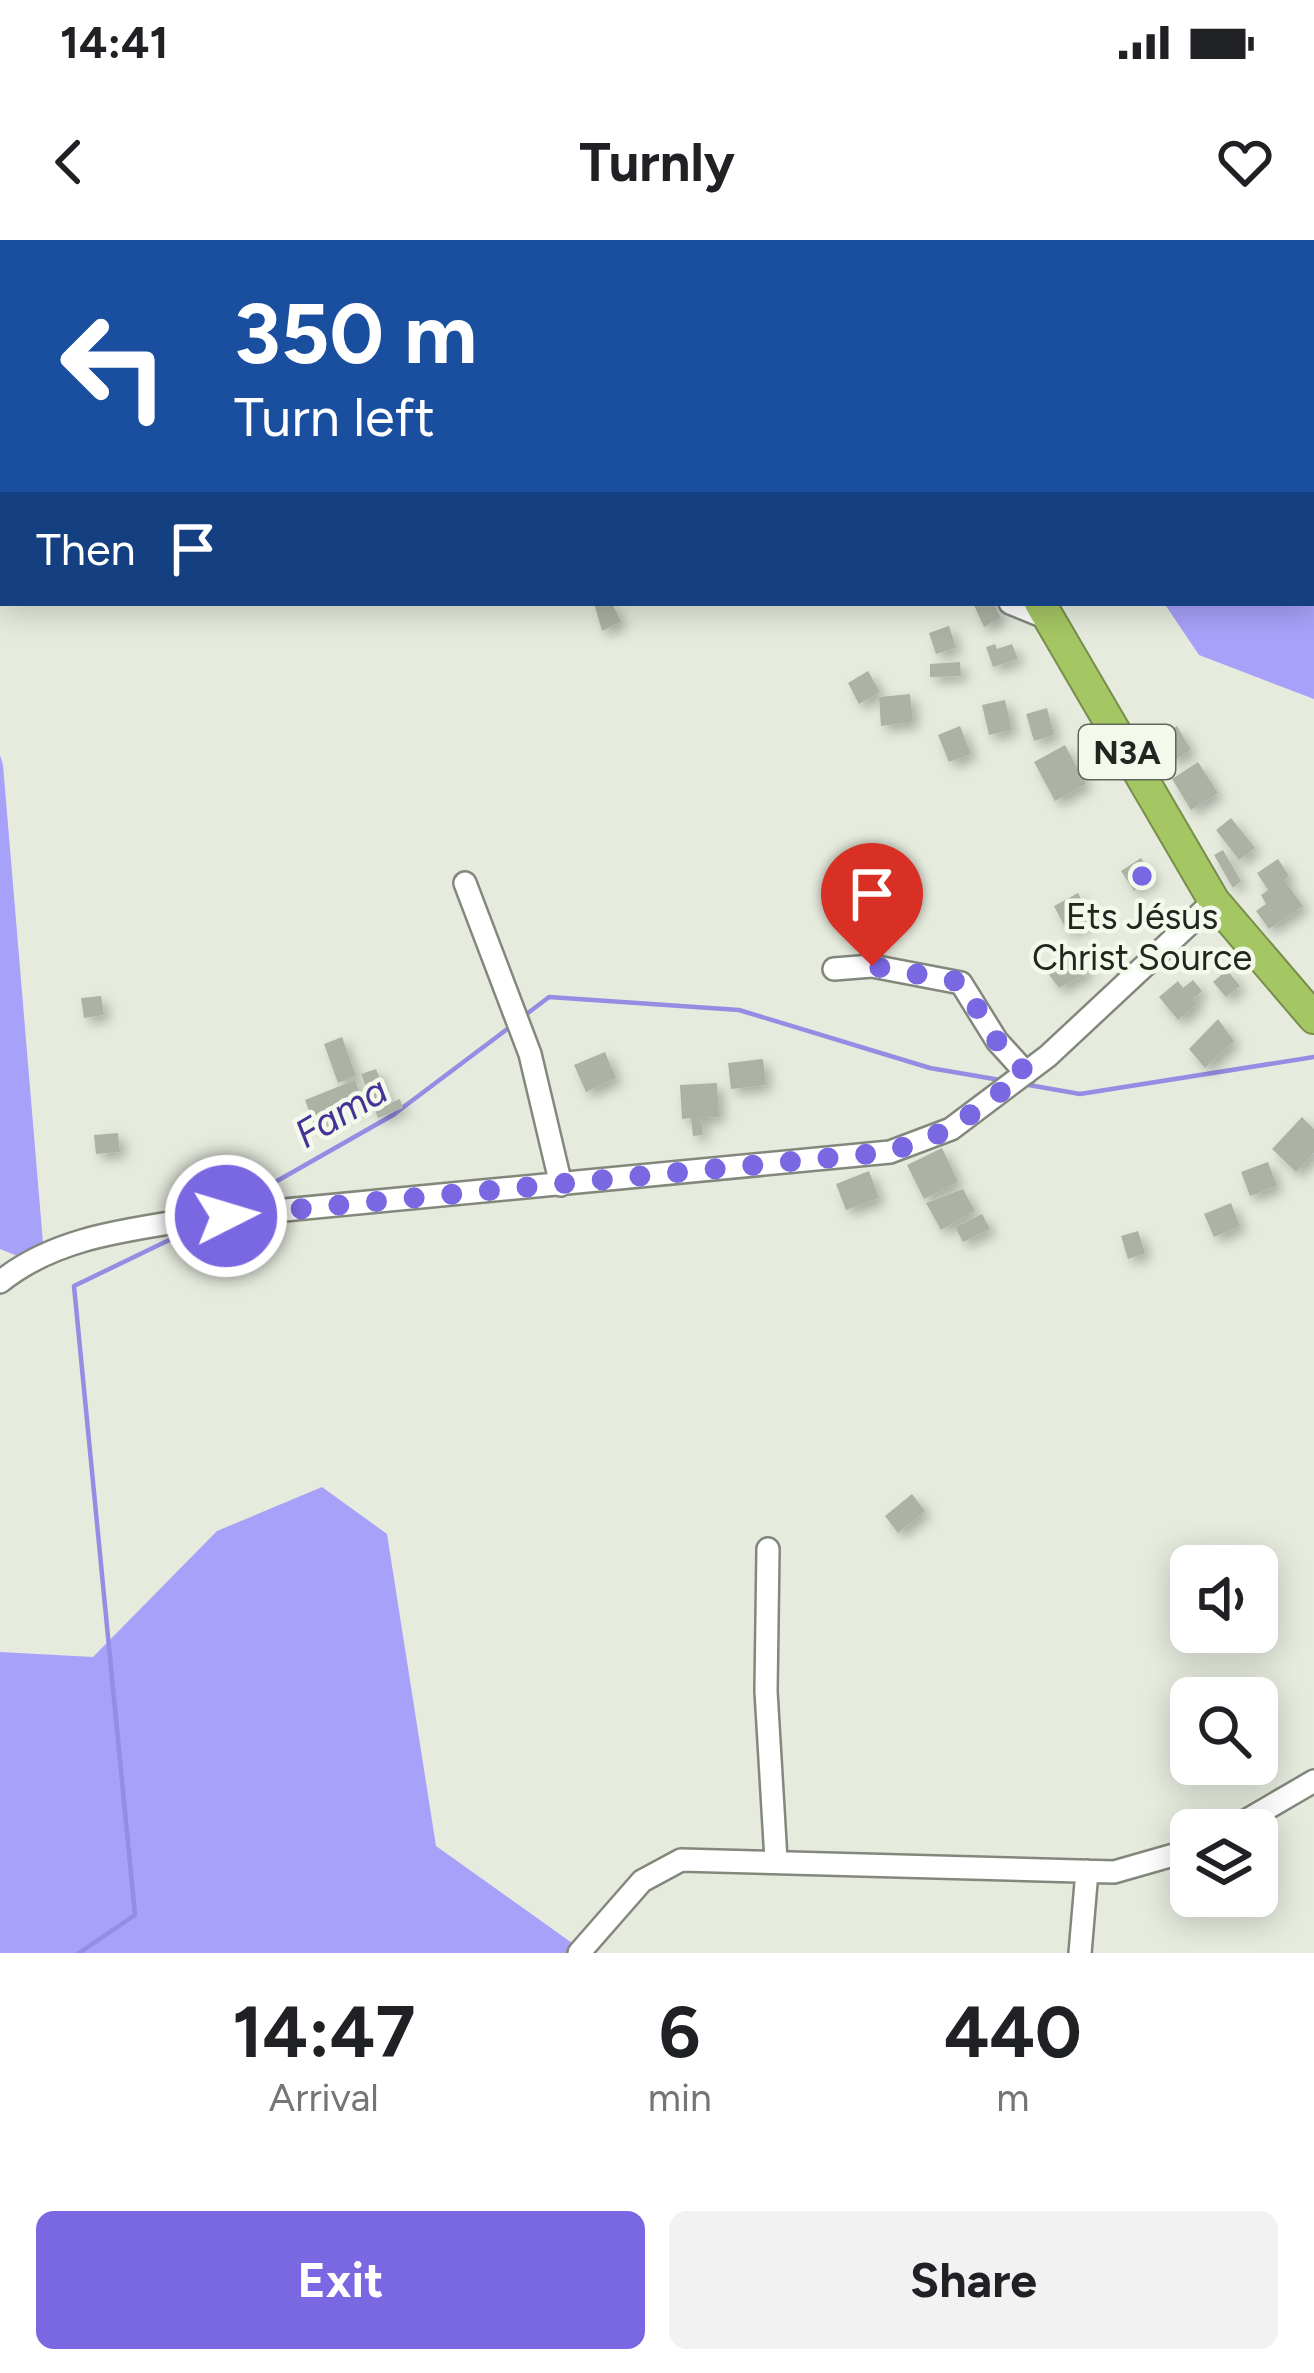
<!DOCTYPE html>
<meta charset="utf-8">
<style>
:root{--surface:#fff;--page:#f2f2f2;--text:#202124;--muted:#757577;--accent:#7a68e3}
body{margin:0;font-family:Figtree,sans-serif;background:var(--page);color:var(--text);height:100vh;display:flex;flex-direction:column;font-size:45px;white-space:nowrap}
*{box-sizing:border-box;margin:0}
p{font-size:39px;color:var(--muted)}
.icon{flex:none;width:66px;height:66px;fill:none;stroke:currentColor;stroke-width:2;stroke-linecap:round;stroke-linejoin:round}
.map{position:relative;height:1713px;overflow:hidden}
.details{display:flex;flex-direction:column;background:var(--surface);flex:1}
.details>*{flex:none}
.top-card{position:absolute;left:0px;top:0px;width:1314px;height:366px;box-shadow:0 6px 30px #0003;background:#1a4fa0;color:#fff;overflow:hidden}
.fabs{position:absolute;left:1170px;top:1305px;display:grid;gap:24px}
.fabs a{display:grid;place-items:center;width:108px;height:108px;border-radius:18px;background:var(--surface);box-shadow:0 6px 30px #0003;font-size:60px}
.pin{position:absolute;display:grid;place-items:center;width:102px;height:102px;color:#fff;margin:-123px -51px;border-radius:50% 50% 50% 0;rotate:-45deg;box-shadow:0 0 12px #0007}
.pin .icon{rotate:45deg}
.me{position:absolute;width:132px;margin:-66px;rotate:85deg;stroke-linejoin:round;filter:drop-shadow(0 0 9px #0008)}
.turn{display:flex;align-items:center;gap:42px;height:252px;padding:0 36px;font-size:54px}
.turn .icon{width:156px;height:156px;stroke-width:2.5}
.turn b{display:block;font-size:84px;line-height:102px}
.then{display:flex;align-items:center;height:114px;padding:0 36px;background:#0003;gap:24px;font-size:45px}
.eta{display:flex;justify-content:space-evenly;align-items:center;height:204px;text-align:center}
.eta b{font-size:72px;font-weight:700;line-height:84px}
.button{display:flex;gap:24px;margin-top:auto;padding:24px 36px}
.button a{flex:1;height:138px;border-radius:18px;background:var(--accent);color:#fff;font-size:48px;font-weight:700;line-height:138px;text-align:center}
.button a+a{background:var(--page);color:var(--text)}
.status{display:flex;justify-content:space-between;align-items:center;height:84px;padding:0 60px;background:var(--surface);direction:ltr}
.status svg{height:33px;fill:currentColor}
header{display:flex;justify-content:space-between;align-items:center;height:156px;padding:0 36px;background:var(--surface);font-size:54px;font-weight:700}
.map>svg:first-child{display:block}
.forest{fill:#a8a1fa}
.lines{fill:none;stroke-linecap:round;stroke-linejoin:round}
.stream{stroke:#948de3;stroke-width:4.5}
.building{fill:#adb2a5;filter:url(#shadow)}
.minor-casing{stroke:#83887c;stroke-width:26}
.highway-casing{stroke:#788e4c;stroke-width:34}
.minor{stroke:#fff;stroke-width:21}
.highway{stroke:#a5c763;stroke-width:30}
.route{stroke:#7a68e3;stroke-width:21;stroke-dasharray:0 37.8}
.poi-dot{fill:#7a68e3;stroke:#f3f9eb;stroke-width:4.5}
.labels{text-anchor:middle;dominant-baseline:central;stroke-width:9;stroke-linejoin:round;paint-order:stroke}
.shield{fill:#f3f9eb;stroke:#61655d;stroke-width:3}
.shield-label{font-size:33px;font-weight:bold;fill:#232520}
.poi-label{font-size:36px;fill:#232520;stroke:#f3f9eb}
.water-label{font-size:39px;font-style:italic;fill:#463296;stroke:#f3f9eb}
</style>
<div class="status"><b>14:41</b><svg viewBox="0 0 49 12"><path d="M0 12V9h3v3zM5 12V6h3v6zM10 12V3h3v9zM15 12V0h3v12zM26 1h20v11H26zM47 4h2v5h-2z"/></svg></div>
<header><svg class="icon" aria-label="back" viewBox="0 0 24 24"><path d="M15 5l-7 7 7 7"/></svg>Turnly<svg class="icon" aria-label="heart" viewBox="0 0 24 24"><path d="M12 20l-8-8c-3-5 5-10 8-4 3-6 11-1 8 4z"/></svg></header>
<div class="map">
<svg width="1314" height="1713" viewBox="0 0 1314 1713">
<defs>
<filter id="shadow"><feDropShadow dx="6" dy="6" stdDeviation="6" flood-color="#0004"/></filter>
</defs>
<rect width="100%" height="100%" fill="#e6ebde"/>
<path class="forest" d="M1217,0h97v459l-115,-44 -35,-52h147v-360z
M0,515l3,10 42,502 -45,-18z
M322,1247l65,47 49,312 150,107h-586v-301l93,5 124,-126z"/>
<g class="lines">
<path class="stream" d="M524,776l25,-19 190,13 191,58 70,12
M1023,844l57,10 234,-37
M233,966l160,-91 117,-88
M79,1713l56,-38 -61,-629 118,-57"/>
</g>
<path class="building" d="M594,363h18l9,19 -19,9z
M973,363h21l7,15 -17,9z
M949,386l7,22 -20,6 -7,-21z
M995,404l2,5 15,-5 6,15 -25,8 -7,-20z
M960,422l1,14 -31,1v-13z
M868,431l12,21 -21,12 -11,-21z
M910,454l3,28 -32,4 -2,-29z
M1005,460l7,30 -23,5 -7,-30z
M1047,468l7,27 -20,6 -8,-27z
M960,486l11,28 -22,8 -11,-27z
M1177,486l14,24 -18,11 -14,-24z
M1065,505l21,39 -31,17 -21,-39z
M1198,522l20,31 -27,17 -19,-31z
M1231,578l24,30 -16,12 -23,-30z
M1223,610l18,31 -8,7 -19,-33z
M1141,618l13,19 -20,14 -13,-20z
M1278,619l11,17 -5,4 19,26 -34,23 -13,-18 10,-7 -5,-9 7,-5 -11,-17z
M1078,653l14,27 -24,13 -14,-27z
M1073,712l16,20 -30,16 -12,-16z
M1227,730l13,16 -14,11 -13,-15z
M1193,740l9,11 -9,8 4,5 -19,16 -19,-23 19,-16 5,7z
M101,756l3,19 -20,3 -3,-20z
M1218,779l16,22 -29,27 -16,-19z
M342,797l14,39 -18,7 -14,-39z
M605,812l11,26 -30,14 -12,-27z
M763,819l3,26 -35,4 -3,-26z
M376,829l14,34 10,-4 3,9 -25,10 -17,-44z
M355,840l9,24 -50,20 -9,-24z
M717,843l2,34 -18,1 2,17 -10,1 -2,-18 -9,1 -2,-34z
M1302,877l12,12v24l-18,19 -24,-23z
M118,893l2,19 -24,2 -2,-19z
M942,908l16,34 -34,17 -17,-34z
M1268,922l9,24 -27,10 -9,-24z
M869,931l10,27 -33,12 -10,-26z
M963,949l12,22 -34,19 -15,-27z
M1231,963l9,23 -26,11 -10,-23z
M982,974l8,15 -27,13 -8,-15z
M1138,991l7,22 -17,6 -7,-23z
M912,1254l13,17 -27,22 -13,-17z"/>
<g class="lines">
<defs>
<path id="minor" d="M1311,128l3,1
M1010,363l37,15
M465,643l65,171 31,131
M834,729l38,-3 89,17 36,58 29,32
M0,1042c57,-46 130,-52 201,-64l689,-66 61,-23 97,-73 166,-155
M768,1309l-2,142 10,169
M1230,1590l84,-49
M579,1713l63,-72 39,-21 433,12 77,-22
M1080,1713l7,-82"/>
<path id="highway" d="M839,0l2,3
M1040,363l174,298 100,117"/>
</defs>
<use href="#minor" class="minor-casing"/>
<use href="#highway" class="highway-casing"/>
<use href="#minor" class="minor"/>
<use href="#highway" class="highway"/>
</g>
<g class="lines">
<path class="route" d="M226,976l664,-64 61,-23 75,-56 -29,-32 -36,-59 -89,-16"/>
</g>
<circle class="poi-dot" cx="1142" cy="636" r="12"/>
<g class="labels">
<rect class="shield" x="1079" y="485" width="96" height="54" rx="9"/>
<g class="shield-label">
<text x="1127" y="512">N3A</text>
</g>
<g class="poi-label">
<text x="1142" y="676">Ets Jésus<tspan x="1142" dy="41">Christ Source</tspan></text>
</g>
<g class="water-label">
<text transform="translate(341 872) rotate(-31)">Fama</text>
</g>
</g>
</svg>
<div class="fabs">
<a><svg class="icon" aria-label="sound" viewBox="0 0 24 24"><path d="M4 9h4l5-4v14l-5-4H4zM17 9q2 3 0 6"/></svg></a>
<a><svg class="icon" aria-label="search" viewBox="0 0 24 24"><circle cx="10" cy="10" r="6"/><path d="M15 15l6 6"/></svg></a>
<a><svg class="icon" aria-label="layers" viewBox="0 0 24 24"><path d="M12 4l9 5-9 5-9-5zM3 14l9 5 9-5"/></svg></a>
</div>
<div class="pin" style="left:872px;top:726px;background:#d93025"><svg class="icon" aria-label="arrive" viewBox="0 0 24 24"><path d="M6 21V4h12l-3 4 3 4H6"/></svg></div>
<svg class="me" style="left:226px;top:976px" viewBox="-20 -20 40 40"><circle r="17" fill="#7a68e3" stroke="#fff" stroke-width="3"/><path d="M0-11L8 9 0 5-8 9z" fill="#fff"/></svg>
<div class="top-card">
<div class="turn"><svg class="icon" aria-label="left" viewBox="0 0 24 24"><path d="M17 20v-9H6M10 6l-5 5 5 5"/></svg><div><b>350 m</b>Turn left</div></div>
<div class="then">Then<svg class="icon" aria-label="arrive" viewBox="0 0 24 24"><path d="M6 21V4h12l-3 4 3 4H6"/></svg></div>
</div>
</div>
<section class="details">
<div class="eta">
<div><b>14:47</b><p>Arrival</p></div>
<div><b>6</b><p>min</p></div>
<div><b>440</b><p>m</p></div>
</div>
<div class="button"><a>Exit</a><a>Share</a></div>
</section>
